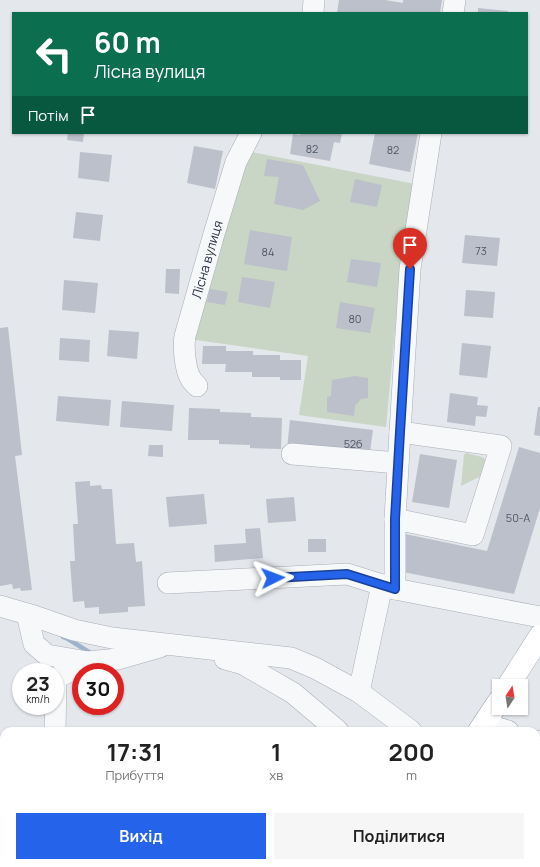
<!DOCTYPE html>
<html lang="uk">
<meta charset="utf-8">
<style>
:root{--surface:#fff;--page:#f6f6f6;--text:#222;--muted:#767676;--accent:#2563eb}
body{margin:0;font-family:Manrope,sans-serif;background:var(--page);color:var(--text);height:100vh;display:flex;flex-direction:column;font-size:15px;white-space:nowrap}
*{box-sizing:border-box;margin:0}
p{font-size:13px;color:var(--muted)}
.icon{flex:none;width:22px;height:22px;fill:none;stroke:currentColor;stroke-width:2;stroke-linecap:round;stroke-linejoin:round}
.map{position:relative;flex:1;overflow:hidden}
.details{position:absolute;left:0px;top:727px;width:540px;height:140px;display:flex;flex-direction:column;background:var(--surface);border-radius:12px 12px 0 0;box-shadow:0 1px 3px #0004}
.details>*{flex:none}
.banner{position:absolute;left:12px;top:12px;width:516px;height:122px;border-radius:0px;box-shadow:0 1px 3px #0004;background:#0b6e4f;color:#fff;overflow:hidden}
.needle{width:26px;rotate:12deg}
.fabs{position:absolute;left:492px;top:679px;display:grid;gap:8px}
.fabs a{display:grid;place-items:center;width:36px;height:36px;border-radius:0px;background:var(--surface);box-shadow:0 1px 3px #0004;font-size:20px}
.speed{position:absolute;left:12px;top:663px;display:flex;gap:8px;font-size:20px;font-weight:700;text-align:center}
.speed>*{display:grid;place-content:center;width:52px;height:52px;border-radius:50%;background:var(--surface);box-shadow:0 1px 3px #0004;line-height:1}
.speed small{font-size:10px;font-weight:400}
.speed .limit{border:6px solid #d22;background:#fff;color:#111}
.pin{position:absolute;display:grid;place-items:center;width:34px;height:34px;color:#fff;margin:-41px -17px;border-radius:50% 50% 50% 0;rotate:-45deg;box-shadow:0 0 4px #0007}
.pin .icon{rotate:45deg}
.me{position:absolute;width:44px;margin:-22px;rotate:87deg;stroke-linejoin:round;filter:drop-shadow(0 0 3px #0008)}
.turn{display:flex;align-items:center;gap:14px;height:84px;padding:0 16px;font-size:18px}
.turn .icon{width:52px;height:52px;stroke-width:2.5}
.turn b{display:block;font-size:28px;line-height:34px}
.then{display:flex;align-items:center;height:38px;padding:0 16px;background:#0003;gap:8px;font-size:15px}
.eta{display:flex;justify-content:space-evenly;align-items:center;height:68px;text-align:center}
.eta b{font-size:24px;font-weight:700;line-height:28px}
.cta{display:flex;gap:8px;margin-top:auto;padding:8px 16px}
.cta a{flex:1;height:46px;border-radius:0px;background:var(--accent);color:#fff;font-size:16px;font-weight:700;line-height:46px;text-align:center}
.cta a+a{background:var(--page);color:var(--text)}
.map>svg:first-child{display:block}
.green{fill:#c9d6c5}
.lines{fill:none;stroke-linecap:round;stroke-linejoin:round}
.stream{stroke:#9fb4cc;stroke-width:4.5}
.building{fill:#bbc0ca}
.minor-casing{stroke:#a9aeb7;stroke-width:22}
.major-casing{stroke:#a3abb8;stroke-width:23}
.minor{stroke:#f7f8fa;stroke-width:21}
.major{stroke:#fff;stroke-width:22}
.route-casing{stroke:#184099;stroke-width:10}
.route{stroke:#2563eb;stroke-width:7}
.labels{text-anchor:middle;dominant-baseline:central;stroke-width:3;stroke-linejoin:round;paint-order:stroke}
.number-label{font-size:11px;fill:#4f5766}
.street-label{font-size:13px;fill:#2b3445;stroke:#f4f6f9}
</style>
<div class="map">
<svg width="540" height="867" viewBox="0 0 540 867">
<rect width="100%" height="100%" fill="#e4e7ec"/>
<path class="green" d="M247,151l168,33 -17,114 -12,129 -87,-12 9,-59 -119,-17z
M466,453l16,4 6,4 1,11 -28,14 3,-31z
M536,826l4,1v40h-63v-4h59z
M376,863h79v4h-76z"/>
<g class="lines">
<path class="stream" d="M63,637l5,2 21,13
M0,752h4
M536,848l4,-1
M430,863l10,4
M477,866l10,-3"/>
</g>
<path class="building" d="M339,0h46l18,3v-3h39l-2,13h-103z
M478,8l30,3v2h-30z
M68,133h16l-1,9 -16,-2z
M300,133h42l-2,10 -6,-1 -4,19 -40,-7 3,-20 7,1z
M375,133h43l-8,39 -41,-8z
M194,146l29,5 -8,38 -28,-6z
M80,152l32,3 -3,27 -31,-4z
M267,159l36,6 17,36 -17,9 -29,-6 5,-27 -15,-1z
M355,179l27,6 -5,22 -27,-5z
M76,212l27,3 -3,26 -27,-3z
M250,230l42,7 -5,34 -43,-7z
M465,235l35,3 -3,28 -35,-3z
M351,259l30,4 -4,24 -30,-5z
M166,269h14l-1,25 -14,-1z
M242,277l33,5 -5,26 -32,-6z
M64,280l34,3 -3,30 -33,-3z
M210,289l18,3 -3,13 -18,-3z
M466,290l29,2 -2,26 -29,-2z
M340,302l35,6 -5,25 -34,-5z
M8,327l14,128 -7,1 17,134 -11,1 -1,-3 -7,1 -1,-5 -12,2v-258z
M109,330l30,2 -2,27 -30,-3z
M60,338l30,2 -1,22 -30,-2z
M462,343l29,3 -4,32 -28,-3z
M203,346h23v5h27v4h27v5h21v20h-21v-3h-28v-5h-27l1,-8h-24z
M355,376l13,2v20l-7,1 -6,7 -1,10 -27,-4v-15l4,-1 1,-16z
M450,393l28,4 -1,8 11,1 -2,11 -10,-1 -1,10 -28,-4z
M58,396l53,4 -2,26 -53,-5z
M122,401l52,4 -2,26 -52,-4z
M538,407h2v29l-6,-1z
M189,408l31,1v3l31,1v4l31,1 -1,31 -31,-1v-3l-31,-1v-4h-31z
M290,420l83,10 -4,29 -82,-10z
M149,445h14v12l-15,-1z
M519,447l21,6v55l-26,86 -116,-23 7,-37 82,17z
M420,454l37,6 -8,48 -37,-6z
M90,481v5l11,-1 1,4h10l4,55 18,-1 2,19 6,-1 3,45 -17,1v5l-29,2v-7l-14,1 -1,-7 -11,1 -3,-41h5l-2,-37h5l-3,-42z
M204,494l3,30 -38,3 -3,-30z
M294,497l2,24 -28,2 -2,-24z
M260,528l3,30 -48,4 -1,-17 32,-2 -1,-14z
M308,539h18v13h-18z
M536,779l4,1v26l-4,-1z
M71,863h14v4h-14z
M208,863h25v3l-24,1z"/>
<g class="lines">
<defs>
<g id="minor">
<path d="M313,13l1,-13"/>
<path d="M453,13l2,-13"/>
<path id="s1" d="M197,386c-2,-2 -5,-5 -6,-7 -6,-9 -8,-33 -6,-43l29,-102 22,-72 15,-29"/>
<path d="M292,454l106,9"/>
<path d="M395,519l78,16 28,-89 -101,-14"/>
<path d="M168,583l179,-9 48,15 145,28"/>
<path d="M395,589v-70l5,-87 10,-163 21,-136"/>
<path d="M0,606l31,9 43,15 38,8 179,20 24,10 44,24 23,-107"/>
<path d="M27,614l7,30 13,11 41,7 30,-3 42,-12"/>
<path d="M225,659l18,5 50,29 45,38"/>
<path d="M359,692l52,39"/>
<path d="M485,724l23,7"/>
<path d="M55,731l1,-53 32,-16"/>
<path d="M536,741l4,1"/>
<path d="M373,863l3,4"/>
<path d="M462,863v4"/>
</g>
<path id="major" d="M508,686l32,-50
M479,731l20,-30
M295,867l9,-4"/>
</defs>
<use href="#minor" class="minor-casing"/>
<use href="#major" class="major-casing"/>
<use href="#minor" class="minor"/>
<use href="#major" class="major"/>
</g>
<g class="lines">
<defs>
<path id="route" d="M273,578l74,-4 48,15v-70l5,-87 10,-163"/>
</defs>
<use href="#route" class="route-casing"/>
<use href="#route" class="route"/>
</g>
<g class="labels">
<g class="number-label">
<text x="312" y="148">82</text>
<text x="393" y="149">82</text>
<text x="481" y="250">73</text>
<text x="268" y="251">84</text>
<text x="355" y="318">80</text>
<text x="353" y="443">52б</text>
<text x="518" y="517">50-А</text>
</g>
<g class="street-label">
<text stroke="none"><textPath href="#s1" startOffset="133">Лісна вулиця</textPath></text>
</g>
</g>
</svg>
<div class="fabs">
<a><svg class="needle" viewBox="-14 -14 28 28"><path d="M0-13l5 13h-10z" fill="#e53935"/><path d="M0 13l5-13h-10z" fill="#767676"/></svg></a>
</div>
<div class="speed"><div>23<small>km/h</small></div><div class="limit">30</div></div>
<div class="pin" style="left:410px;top:269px;background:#d93025"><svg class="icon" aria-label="arrive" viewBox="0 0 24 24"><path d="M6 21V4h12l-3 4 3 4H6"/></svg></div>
<svg class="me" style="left:273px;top:578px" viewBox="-20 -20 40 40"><path d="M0-17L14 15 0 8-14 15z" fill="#2563eb" stroke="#fff" stroke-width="4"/></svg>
<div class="banner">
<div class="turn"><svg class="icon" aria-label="left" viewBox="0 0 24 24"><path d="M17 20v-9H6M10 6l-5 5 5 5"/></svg><div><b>60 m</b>Лісна вулиця</div></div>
<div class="then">Потім<svg class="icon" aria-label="arrive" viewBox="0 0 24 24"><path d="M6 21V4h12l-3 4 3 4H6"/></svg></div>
</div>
<section class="details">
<div class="eta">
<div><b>17:31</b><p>Прибуття</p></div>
<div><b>1</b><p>хв</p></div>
<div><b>200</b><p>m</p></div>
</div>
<div class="cta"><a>Вихід</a><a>Поділитися</a></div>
</section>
</div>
